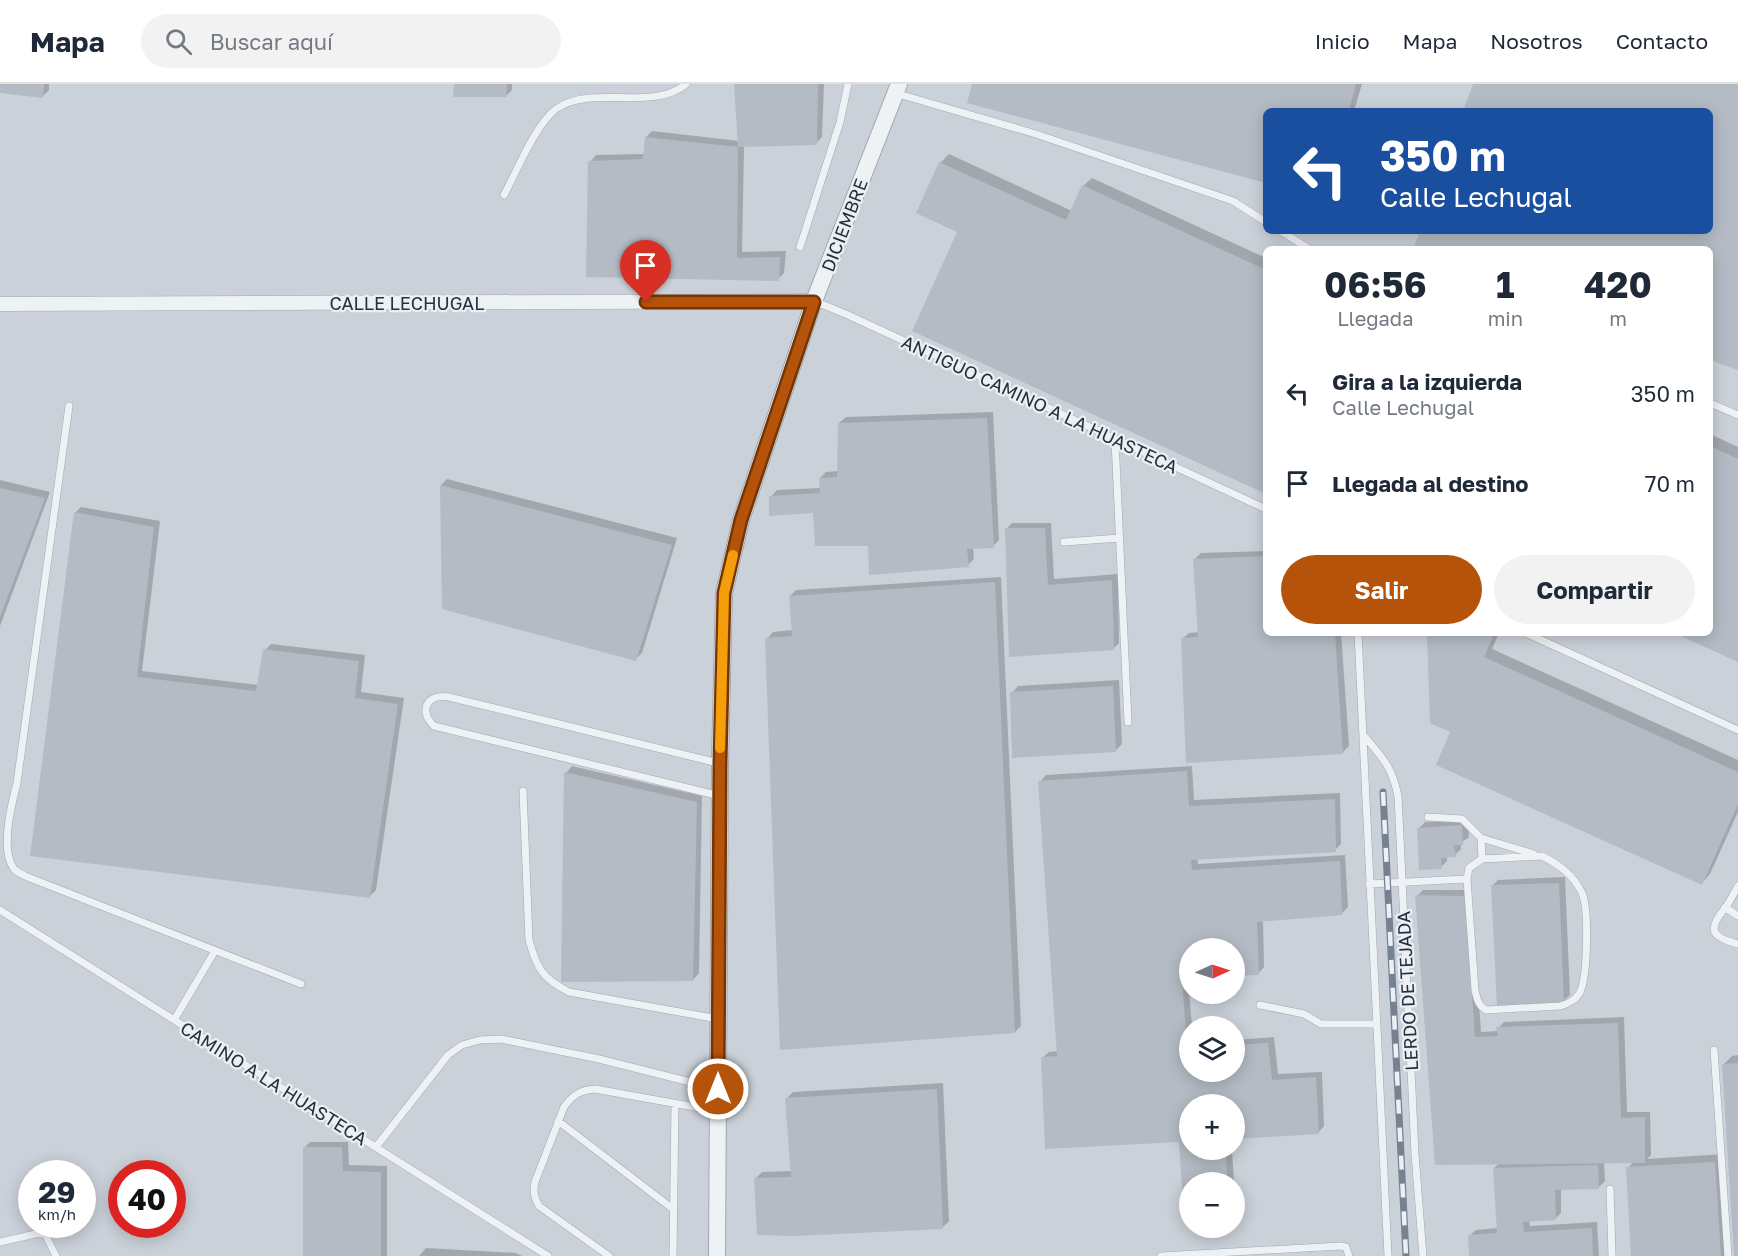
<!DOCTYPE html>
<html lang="es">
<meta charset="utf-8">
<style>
:root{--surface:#fff;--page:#f2f2f3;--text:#1f2937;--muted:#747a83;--line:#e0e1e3;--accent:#b45309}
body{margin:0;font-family:"Golos Text",sans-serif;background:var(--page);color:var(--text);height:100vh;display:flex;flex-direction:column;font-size:22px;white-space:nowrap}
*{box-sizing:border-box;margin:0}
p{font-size:20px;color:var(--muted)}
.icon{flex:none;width:33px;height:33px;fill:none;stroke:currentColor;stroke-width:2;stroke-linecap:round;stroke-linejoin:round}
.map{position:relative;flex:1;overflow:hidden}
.side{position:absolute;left:1263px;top:162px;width:450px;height:390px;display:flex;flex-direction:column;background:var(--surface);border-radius:9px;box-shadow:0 3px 15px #0003}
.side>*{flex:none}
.banner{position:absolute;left:1263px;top:24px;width:450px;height:126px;border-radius:9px;box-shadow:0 3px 15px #0003;background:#1a4fa0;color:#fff;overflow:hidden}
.needle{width:39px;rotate:87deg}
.buttons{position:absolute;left:1179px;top:854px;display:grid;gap:12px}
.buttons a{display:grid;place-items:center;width:66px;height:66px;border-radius:50%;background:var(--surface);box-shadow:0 3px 15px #0003;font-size:30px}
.speed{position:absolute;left:18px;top:1076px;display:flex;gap:12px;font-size:30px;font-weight:700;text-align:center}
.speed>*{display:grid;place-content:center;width:78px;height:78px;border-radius:50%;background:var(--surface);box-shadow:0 3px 15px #0003;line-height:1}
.speed small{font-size:15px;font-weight:400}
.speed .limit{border:9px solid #d22;background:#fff;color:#111}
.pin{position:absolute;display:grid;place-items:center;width:51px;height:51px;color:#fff;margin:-62px -26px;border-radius:50% 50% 50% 0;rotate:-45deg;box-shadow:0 0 6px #0007}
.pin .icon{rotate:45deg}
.me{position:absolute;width:66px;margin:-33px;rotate:0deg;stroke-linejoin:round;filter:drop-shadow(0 0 4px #0008)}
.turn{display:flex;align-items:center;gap:21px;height:126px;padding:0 18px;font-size:27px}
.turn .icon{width:78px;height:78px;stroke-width:2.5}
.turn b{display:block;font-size:42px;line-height:51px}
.eta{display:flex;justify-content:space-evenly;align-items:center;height:102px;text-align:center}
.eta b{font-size:36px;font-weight:700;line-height:42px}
.cta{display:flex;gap:12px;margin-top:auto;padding:12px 18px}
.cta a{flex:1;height:69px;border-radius:36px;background:var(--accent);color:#fff;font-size:24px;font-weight:700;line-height:69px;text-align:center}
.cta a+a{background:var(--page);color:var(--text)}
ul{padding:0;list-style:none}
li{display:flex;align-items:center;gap:18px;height:90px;padding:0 18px}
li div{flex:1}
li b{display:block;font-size:22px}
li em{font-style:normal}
header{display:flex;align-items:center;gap:36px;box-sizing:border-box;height:84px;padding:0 30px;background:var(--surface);border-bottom:2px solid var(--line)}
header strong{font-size:28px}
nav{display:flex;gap:33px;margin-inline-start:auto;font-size:21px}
.search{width:420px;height:54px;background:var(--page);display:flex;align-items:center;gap:15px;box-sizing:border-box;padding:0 21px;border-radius:33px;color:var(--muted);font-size:22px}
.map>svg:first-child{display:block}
.built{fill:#cbd1d9;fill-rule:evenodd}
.shadow{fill:#0003}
.building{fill:#b4bbc4}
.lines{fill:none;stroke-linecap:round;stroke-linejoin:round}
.service-casing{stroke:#a2a8b1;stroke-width:8}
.minor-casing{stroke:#a2a8b1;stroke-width:15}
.tertiary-casing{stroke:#a2a8b1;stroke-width:18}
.service{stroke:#eff2f5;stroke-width:7}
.minor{stroke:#eff2f5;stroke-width:14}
.tertiary{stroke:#eff2f5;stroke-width:16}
.rail-casing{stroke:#768291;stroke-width:7}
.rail{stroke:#ecf0f5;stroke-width:4.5;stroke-dasharray:14;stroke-linecap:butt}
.route-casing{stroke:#753606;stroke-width:15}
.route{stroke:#b45309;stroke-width:10}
.slow{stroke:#f59e0b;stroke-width:10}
.labels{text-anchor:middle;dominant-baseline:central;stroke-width:4.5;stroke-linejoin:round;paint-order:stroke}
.street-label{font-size:18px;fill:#26303e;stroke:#ecf0f5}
</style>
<header>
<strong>Mapa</strong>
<div class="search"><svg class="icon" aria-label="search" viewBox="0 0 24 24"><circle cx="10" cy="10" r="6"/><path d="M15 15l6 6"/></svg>Buscar aquí</div>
<nav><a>Inicio</a><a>Mapa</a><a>Nosotros</a><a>Contacto</a></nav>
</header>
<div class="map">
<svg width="1738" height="1172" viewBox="0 0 1738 1172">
<rect width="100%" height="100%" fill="#dde1e7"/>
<path class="built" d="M0,0h1738v1172h-1738zM1266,27h444v120h-444zM1266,165h444v384h-444zM1190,864h44v45h-44zM1190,942h44v45h-44zM1190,1020h44v45h-44zM32,1089h50v51h-50zM122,1089h50v51h-50zM1190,1098h44v45h-44z"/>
<path class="shadow" d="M0,0h49v6l-6,6 -43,-4z
M455,0h57v6l-6,6z
M735,0h89l-2,53 -6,6 -72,3 -2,106 44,-1 -2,22 -6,6 -190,-4 2,-113 6,-7 49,-1 1,-17 6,-6 87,10z
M974,0h388l-8,27h-88v70z
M949,70l123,57 11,-25 9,-8 174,80v234l-307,-260 -19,-69z
M993,328l6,128 -6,6 -20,1 1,12 -6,6 -99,-21 -54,-32 -44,-15 6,-7 44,-2 -1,-10 6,-6 13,-1v-48l7,-6z
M1710,350l28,13v214l-60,-28h32z
M447,395l230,59 -35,115 -7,6 -194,-174z
M0,396l50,12 -50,134z
M81,423l79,14 -18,150 116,14 7,-35 6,-6 94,11 -4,37 43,6 -28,192 -6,6 -339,-41 44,-342z
M1012,439h39l3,56 64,-5 1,69 -6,6 -103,6 -4,-126z
M1266,467v82h75l8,113 -6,6 -161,-113 7,-6 11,-1 -5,-73 6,-6z
M1001,493l20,449 -6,6 -248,-393 6,-7 20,-2 -3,-34 6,-6z
M1429,549h70l-7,16 246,111v52l-28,62 -8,9z
M1119,596l3,64 -6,6 -104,-57 6,-7z
M572,682l130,30 -3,177 -6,7 -127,-207z
M1192,682l2,34 146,-7 1,51 -6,6 -138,8 1,6 147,-9 3,52 -6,6 -79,7 1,47 -6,7 -24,-26h-44l-2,29 4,49h-2v45h44v-31l40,-3 4,37 44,-2 2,54 -6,7 -84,-29h-44v45h42l2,33h-44l-9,-42 -139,-82 7,-6 10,-1 -19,-269 6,-7z
M1468,736l1,17 -8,6v6l-6,6 -8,1v5l-6,6 -22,-39 6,-6z
M1565,793l5,118 -7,6 -71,-115 6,-6z
M1423,806h48l10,142 18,-1 -1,-3 6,-6 120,-5 3,95h23l1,43 -4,4 77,-5 6,102h-97l-5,-88 6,-7 -30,1 1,19 -7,7 -37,1v24l-6,6 -26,1 1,6 67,-4 2,34h-129l-1,-20 7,-6 22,-2 -4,-60 6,-5 -83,-267z
M1738,971v201h-3l-11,-192 8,-8z
M943,999l6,138 -7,7 -186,-50 6,-6 30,-1 -5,-73 6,-6z
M310,1058h38l1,23 38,1v90h-83v-108z
M426,1164l90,5 6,3h-103z"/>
<path class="building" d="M0,0h44l-1,14 -43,-5z
M454,0h53l-1,13h-53z
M734,0h84l-1,61 -79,2 -1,111 43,-1 -1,24 -193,-4 2,-116 55,-2 2,-22 93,10z
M972,0h384l-7,27h-83v72l-299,-80z
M1473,0h265v286l-28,-10v-111h-297l7,-18h290v-120h-247z
M939,78l127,58 16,-35 184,85v224l-354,-163 45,-99 -41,-19z
M987,334l7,130 -27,1 2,18 -100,8 -1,-29h-53l-2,-33 -44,3v-20l51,-3 -1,-15 18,-1 1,-54z
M1710,362l28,13v203l-64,-29h36z
M440,401l232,60 -36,116 -194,-52z
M0,404l45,10 -45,119z
M74,428l80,15 -17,150 119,14 7,-42 96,12 -4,37 43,6 -28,194 -340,-42z
M1005,444h40l3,57 64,-5 2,70 -105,7z
M1266,472v77h69l8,121 -157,9 -5,-125 17,-1 -5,-78z
M995,498l20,451 -235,17 -15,-412 27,-2 -3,-40z
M1427,549h57l9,4 -9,20 254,115v32l-36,81 -266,-120 14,-33 -20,-9z
M1113,602l3,66 -104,6 -2,-66z
M1187,687l2,35 146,-7 1,53 -145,8 1,10 148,-9 2,54 -85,7 2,53 -25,1v-28h-44v31h-8l5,69h3v23h44v-26l34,-2 4,37 44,-3 3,57 -85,5v-35h-44v45h35l3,33h-38v20l-7,1 -4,-61 -134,7 -4,-92 16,-1 -19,-275z
M564,688l133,30 -4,179 -132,1z
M1462,741l1,20h-9l2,12 -15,1 1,11 -23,1 -2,-42z
M1559,799l5,120 -67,4 -6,-122z
M1415,811l50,1 10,141 23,-1 -2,-9 122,-4 3,95 24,-1v46l-210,2z
M1738,979v193h-4l-12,-192z
M937,1005l6,140 -148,7 -38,-1 -3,-57 37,-1 -6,-79z
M303,1063h39l1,24 38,1v84h-78z
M1715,1078l6,94h-90l-5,-89z
M1598,1081l1,24 -44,1 1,30 -33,2 1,10 68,-4 1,28h-124l-1,-21 29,-2 -4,-65z"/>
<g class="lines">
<defs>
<path id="service" d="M895,9l141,41 197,67 33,21
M504,111c13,-24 31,-70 52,-86 36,-25 97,3 130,-25
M1281,147l28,18
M800,163l40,-125 8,-38
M814,217l34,14 418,194
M1710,319l28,12
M69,322l-52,377c-6,23 -17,67 -3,86 4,4 11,7 16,9l271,106
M1115,356l13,282
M1064,458l56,-4
M1358,549l30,623
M1526,549l212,97
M1364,652c19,22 28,31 34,60l17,358 8,102
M718,679l-269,-66c-22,-4 -31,14 -15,29l286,70
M523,707l6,149c8,29 13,38 40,52l149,27
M1428,733l34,2 19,19 53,16
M1481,754l1,21
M1542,772c18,9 31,19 40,37 7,16 6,87 -3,101 -5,7 -11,10 -19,12l-74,4c-8,-5 -9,-11 -11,-20l-8,-111 2,-11 13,-9z
M1369,800l98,-5
M1738,802c-4,7 -8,16 -13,22 -18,22 -14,29 13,36
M1725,823l13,9
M0,826l548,346
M1260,921l44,9 17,10h56
M174,936l41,-69
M1714,966l14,206
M558,1037l115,88
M376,1063l72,-92 14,-10 18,-5 21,-1 98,20 119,30
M1610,1105l2,67
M0,1158l44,-10 12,24
M609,1172l-70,-50c-5,-9 -6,-15 -4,-24l29,-75c9,-12 16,-17 31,-18l122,22
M673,1172l2,-152
M1161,1172l179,-10 6,1 3,9"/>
<path id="minor" d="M0,220l814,-3"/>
<path id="tertiary" d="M717,1172l3,-493 4,-170 17,-73 73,-219 85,-217"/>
</defs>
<use href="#service" class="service-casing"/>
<use href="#minor" class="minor-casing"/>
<use href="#tertiary" class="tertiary-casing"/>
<use href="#service" class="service"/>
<use href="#minor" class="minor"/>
<use href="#tertiary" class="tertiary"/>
<defs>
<path id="rail" d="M1383,708l23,464"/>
</defs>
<use href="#rail" class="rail-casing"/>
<use href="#rail" class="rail"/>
</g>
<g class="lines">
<defs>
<path id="route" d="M646,218h168l-73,218 -17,73 -4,170 -2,326"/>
</defs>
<use href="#route" class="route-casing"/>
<use href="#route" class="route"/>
<path class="slow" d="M720,664l4,-155 9,-38"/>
</g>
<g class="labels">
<g class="street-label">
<text transform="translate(844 141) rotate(-69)">DICIEMBRE</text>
<text x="407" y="219">CALLE LECHUGAL</text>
<text transform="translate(1040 320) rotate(25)">ANTIGUO CAMINO A LA HUASTECA</text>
<text transform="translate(1407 907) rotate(-93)">LERDO DE TEJADA</text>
<text transform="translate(274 999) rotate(32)">CAMINO A LA HUASTECA</text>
</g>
</g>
</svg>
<div class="buttons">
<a><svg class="needle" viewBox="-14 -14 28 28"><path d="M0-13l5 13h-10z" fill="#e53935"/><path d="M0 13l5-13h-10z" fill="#747a83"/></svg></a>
<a><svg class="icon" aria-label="layers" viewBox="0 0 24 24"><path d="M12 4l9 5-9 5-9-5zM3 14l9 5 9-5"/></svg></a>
<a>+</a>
<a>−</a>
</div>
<div class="speed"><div>29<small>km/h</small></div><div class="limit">40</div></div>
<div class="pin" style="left:646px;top:218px;background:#d93025"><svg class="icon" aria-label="arrive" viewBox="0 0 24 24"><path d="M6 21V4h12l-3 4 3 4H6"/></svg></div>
<svg class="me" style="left:718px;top:1005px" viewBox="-20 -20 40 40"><circle r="17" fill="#b45309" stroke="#fff" stroke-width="3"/><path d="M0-11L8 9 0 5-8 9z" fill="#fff"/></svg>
<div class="banner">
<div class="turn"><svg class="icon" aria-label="left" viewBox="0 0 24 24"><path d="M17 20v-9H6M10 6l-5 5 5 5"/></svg><div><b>350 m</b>Calle Lechugal</div></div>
</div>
<section class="side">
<div class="eta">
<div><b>06:56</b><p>Llegada</p></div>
<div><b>1</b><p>min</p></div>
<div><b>420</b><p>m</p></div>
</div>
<ul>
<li><svg class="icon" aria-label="left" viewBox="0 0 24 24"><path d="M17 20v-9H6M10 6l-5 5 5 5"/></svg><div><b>Gira a la izquierda</b><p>Calle Lechugal</p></div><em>350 m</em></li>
<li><svg class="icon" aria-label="arrive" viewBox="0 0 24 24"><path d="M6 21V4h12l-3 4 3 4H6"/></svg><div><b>Llegada al destino</b></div><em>70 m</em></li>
</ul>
<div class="cta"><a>Salir</a><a>Compartir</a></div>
</section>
</div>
